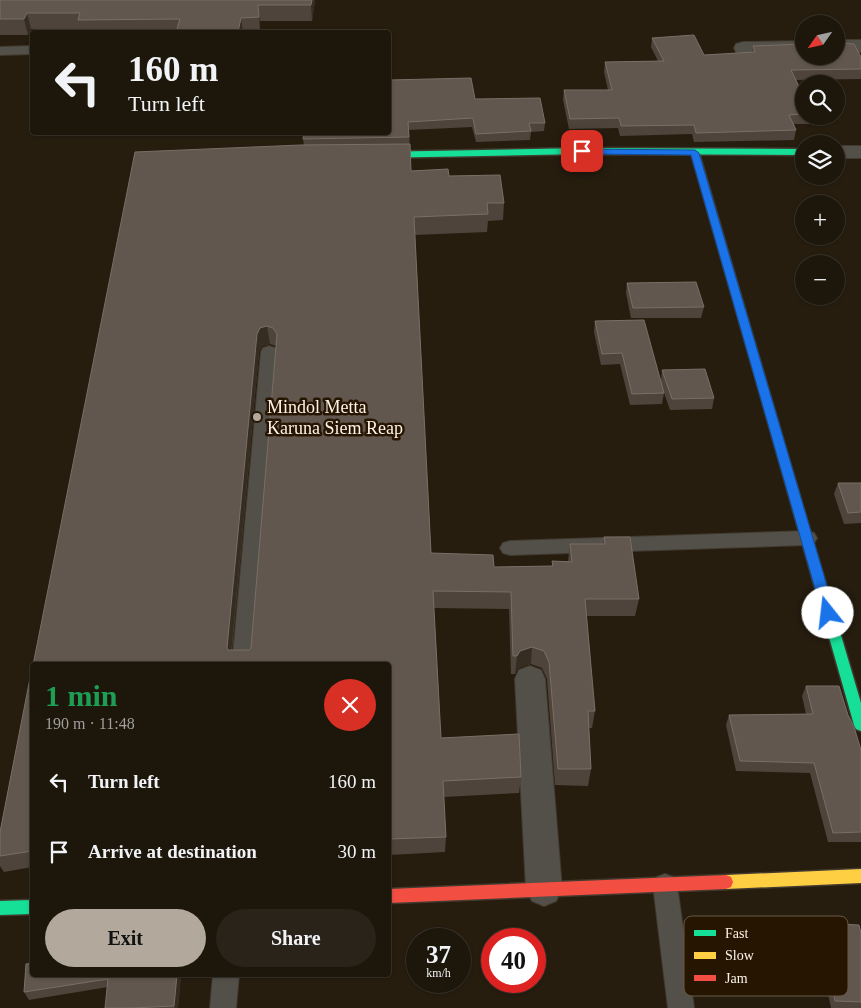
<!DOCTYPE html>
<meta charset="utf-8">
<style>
:root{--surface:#1c160b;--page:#292319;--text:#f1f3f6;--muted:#a09f9d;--line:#3a352c;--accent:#b2a89c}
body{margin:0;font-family:Georgia,serif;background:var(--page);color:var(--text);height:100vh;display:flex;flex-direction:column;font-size:19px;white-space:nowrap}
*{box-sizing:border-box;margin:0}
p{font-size:16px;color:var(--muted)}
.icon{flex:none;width:28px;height:28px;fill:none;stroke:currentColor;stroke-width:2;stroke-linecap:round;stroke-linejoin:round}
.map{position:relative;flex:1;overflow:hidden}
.sheet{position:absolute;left:30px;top:662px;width:361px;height:315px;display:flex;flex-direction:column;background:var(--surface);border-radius:5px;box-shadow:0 1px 4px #0004,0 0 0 1px var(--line)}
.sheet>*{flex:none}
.top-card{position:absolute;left:30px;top:30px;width:361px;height:105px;border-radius:5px;box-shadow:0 1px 4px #0004,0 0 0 1px var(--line);background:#1c160b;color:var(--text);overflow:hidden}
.needle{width:32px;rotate:236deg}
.controls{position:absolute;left:795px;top:15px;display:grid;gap:10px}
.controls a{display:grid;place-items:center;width:50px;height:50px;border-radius:50%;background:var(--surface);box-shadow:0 1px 4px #0004,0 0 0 1px var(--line);font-size:25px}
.speed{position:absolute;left:406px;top:928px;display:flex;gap:10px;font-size:25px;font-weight:700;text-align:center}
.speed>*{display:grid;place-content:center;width:65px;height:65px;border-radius:50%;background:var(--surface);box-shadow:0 1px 4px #0004,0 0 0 1px var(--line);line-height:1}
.speed small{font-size:12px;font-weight:400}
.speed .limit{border:8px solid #d22;background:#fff;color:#111}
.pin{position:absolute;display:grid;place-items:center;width:42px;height:42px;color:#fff;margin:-21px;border-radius:10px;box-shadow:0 2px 8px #0006}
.me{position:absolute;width:55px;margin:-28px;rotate:344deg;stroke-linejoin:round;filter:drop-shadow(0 0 4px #0008)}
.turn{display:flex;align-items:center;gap:18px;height:105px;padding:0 15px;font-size:22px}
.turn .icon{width:65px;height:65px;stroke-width:2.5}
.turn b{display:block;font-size:35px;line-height:42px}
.round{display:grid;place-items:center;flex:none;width:52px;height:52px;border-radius:26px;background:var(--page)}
.overview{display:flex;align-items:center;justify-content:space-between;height:85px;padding:0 15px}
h1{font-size:30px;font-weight:700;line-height:38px;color:#1e9e55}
.cta{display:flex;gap:10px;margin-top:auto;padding:10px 15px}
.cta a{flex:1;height:58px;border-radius:30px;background:var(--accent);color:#111;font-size:20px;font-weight:700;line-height:58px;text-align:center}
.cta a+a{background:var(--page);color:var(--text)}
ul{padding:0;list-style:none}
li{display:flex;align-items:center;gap:15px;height:70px;padding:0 15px}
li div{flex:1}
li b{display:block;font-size:19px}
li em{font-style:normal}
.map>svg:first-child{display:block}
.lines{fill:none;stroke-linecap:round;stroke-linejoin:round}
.lane-casing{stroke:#423a2f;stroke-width:2}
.street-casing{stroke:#423a2f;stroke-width:2}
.fast-casing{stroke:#423a2f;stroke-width:3}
.slow-casing{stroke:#423a2f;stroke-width:3}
.jam-casing{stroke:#423a2f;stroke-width:3}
.lane{fill:#525049;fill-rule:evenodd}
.street{fill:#525049;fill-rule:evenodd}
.fast{fill:#16e098;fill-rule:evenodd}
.slow{fill:#ffcf43;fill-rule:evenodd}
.jam{fill:#f24e42;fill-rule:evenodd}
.wall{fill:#4e443b;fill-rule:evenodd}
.shaded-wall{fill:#362d22}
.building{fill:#61574e;stroke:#796f66;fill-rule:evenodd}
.route{fill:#1a73e8;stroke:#114b97}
.poi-dot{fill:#b2a89c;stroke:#261500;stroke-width:2}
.labels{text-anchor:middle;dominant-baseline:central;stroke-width:5;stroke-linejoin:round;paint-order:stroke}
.poi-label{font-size:18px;fill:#fdf3e8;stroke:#261500;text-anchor:start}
.key{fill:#261500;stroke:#665846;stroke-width:1}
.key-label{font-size:14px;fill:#fdf3e8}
</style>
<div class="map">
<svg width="861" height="1008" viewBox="0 0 861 1008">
<rect width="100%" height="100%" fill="#261d0f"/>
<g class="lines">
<defs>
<path id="lane" d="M32,46v8l-32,1v-8z
M269,346l6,2 2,4 -25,313h-20l29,-313 2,-4z
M807,531l7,2 3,5 -3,5 -7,2 -297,10 -7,-2 -3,-5 3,-5 7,-2z
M665,874l8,3 4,8 17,123h-26l-15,-123 4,-8z
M213,975h26l-3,33h-26z"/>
<path id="street" d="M836,40h25v12h-25z
M804,41v12l-61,1 -7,-2 -2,-4 2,-4 7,-2z
M836,146h25v12h-25z
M530,666l11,4 4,9 17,210 -6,12 -12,5 -12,-5 -6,-12 -11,-210 4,-9z"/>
<path id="fast" d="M582,148l222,1v6l-222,-1 -209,4 -4,-3 4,-3z
M773,418l5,4 83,281v28l-5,-2 -2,-4 -86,-303z
M32,900v14l-32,1v-14z"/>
<path id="slow" d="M861,869v14l-135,6 -5,-2 -2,-5 2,-5 5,-2z"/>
<path id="jam" d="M695,150l4,3 79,269 -1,3 -4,1 -5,-4 -77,-269z
M726,875l5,2 2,5 -2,5 -5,2 -337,14v-14z"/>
</defs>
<use href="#lane" class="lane-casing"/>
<use href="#street" class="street-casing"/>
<use href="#fast" class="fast-casing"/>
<use href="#slow" class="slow-casing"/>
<use href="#jam" class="jam-casing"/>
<use href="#lane" class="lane"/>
<use href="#street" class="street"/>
<use href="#fast" class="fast"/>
<use href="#slow" class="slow"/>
<use href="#jam" class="jam"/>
</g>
<path class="wall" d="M0,0h315l-3,21h-52v11h-179l-1,-2 -49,-1 -3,6h-28z
M652,38l52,17 48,-3 1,-6 108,11v22l-65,1 8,17v19h7l-2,8h-15l2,6 -2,10 -100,2 -2,-8 -72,2 -2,-8 -49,1 -6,-29 1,-10h44l-4,-18 1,-10 53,-1 -7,-14z
M389,80l86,19 70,24 -1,8 -13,1 -1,8 -54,2 -4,-15 -63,3 2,41 38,5 55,27 -1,17 -15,1 -1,11 -72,3 16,318 63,14 58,-1v-5h16l2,-17h33l1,-7 35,62 -4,17h-49l9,95 -3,17h-3l2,41 -3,17 -33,-1 -8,-106 -5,-11 -11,-4 -13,4 -3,6h-4l-2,-65 -75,-1 7,130 80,39 -2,16 -75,4 2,40 -1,15 -56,3v-190h-356l271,-520 -1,-6 86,-7zM270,344l6,2 -25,302 -2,2h-17l27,-298 3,-6z
M627,283l77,24 -3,11h-70l-5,-25z
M595,321l66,59 1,-10 52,28 -2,11 -42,1 -6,-17 -2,11 -32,1 -10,-41 -19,1 -7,-33z
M838,483h23v40l-17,1 -10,-30z
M32,668v199l-28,5 -4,-6v-34z
M806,686l42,29 13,35v92h-33l-18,-69 -74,-2 -10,-46 3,-10 77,-1 -4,-18z
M821,923l40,10v75h-30l-5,-24 -38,-2 -7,-42 4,-8 32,1 -1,-3z
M26,964l155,11 -3,33h-73l3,-21 -79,13 -5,-8z"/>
<path class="shaded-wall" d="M312,0h3l-3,21 -1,-16z
M258,5l2,16v11l-1,-15z
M27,13l4,16 -3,6 -4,-16z
M241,18l2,14h-5z
M267,326l3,18 -8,2 -3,6 -29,313 -3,-17 30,-314 3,-6z
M532,647l-1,17 -13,4 -3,6 2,-18 3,-5z
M177,975h4l-3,33h-3l-1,-2z"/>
<path class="building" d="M0,0h312l-1,5h-53l1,12 -18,1 -3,14h-62l4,-13 -102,1 2,-7h-53l-3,6h-24z
M694,35l10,20 51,-3 -2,-6 51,-2v12h32v-13l18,1 7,13v12l-70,1 13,27v17l-15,1 7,15 -100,3 -2,-8 -73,1 -2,-8 -49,1 -6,-29h48l-7,-28 59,-1 -12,-23z
M471,78l4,21 65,-1 5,25h-16l2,8 -55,3 -3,-16 -65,4 1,15 -106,2 1,-7h85v-52z
M410,144l1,27 37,-2 1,7 51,-1 4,28h-17l1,11 -74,3 17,336 62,2 1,12 59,-1 -1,-5 20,1 -2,-18h35l-1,-7h26l9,62h-54l10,112h-7l3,58h-33l-9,-107 -5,-11 -12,-4 -12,4 -3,5h-4l-2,-64 -78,-1 8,147 78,-4 2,43 -78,4 3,56 -57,2v-174h-356l102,-513 166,-7zM267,326l6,2 4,6 -26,314 -2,2h-21l-1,-2 30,-314 3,-6z
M696,282l8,25 -71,1 -6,-25z
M644,320l20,73 -32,1 -10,-41 -20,1 -7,-33z
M705,369l9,29 -42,1 -10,-29z
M838,483h23v29l-13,1z
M32,668v183l-32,5v-24z
M806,686h33l9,29 6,12 7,23v82l-28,1 -19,-70 -74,-2 -11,-46 84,-1z
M821,923l38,2 2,8v69l-26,-1 -4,-24 -39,-2 -7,-43 38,1z
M32,963v12h145l-3,31 -43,2h-26l3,-29 -84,13 2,-28z"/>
<path class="route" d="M579,149l116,1 4,3 136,460 -2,4h-9l-2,-4 -131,-458 -109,-1 -3,-1z"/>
<circle class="poi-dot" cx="257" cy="417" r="5"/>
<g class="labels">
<g class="poi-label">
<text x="267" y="407">Mindol Metta<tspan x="267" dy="21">Karuna Siem Reap</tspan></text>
</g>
</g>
<rect x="684" y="916" width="164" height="80" rx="8" class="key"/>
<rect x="694" y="930" width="22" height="6" fill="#16e098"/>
<rect x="694" y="952" width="22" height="7" fill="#ffcf43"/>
<rect x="694" y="975" width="22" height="6" fill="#f24e42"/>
<g class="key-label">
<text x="725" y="938">Fast</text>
<text x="725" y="960">Slow</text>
<text x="725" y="983">Jam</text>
</g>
</svg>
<div class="controls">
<a><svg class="needle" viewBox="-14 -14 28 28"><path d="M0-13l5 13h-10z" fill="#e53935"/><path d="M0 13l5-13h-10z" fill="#a09f9d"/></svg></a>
<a><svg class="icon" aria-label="search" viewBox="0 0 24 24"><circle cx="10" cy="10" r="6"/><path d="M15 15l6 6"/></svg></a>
<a><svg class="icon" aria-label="layers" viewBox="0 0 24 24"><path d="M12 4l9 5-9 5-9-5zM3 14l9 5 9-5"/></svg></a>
<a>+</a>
<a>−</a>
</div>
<div class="speed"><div>37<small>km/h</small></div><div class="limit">40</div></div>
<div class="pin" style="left:582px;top:151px;background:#d93025"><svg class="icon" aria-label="arrive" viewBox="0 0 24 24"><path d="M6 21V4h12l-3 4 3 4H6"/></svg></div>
<svg class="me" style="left:828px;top:613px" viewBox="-20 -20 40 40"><circle r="19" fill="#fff"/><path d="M0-13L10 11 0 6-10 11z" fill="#1a73e8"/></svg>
<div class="top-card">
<div class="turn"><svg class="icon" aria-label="left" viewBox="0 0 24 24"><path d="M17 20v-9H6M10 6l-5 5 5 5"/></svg><div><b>160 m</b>Turn left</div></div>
</div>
<section class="sheet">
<div class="overview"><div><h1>1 min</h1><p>190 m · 11:48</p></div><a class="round" style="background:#d93025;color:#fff"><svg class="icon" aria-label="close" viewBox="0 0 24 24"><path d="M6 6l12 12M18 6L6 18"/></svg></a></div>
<ul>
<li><svg class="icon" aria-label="left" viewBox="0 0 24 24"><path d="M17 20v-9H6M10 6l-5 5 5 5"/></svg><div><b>Turn left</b></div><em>160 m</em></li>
<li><svg class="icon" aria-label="arrive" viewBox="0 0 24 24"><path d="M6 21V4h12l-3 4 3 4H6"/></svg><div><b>Arrive at destination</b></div><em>30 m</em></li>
</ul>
<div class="cta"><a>Exit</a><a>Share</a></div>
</section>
</div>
